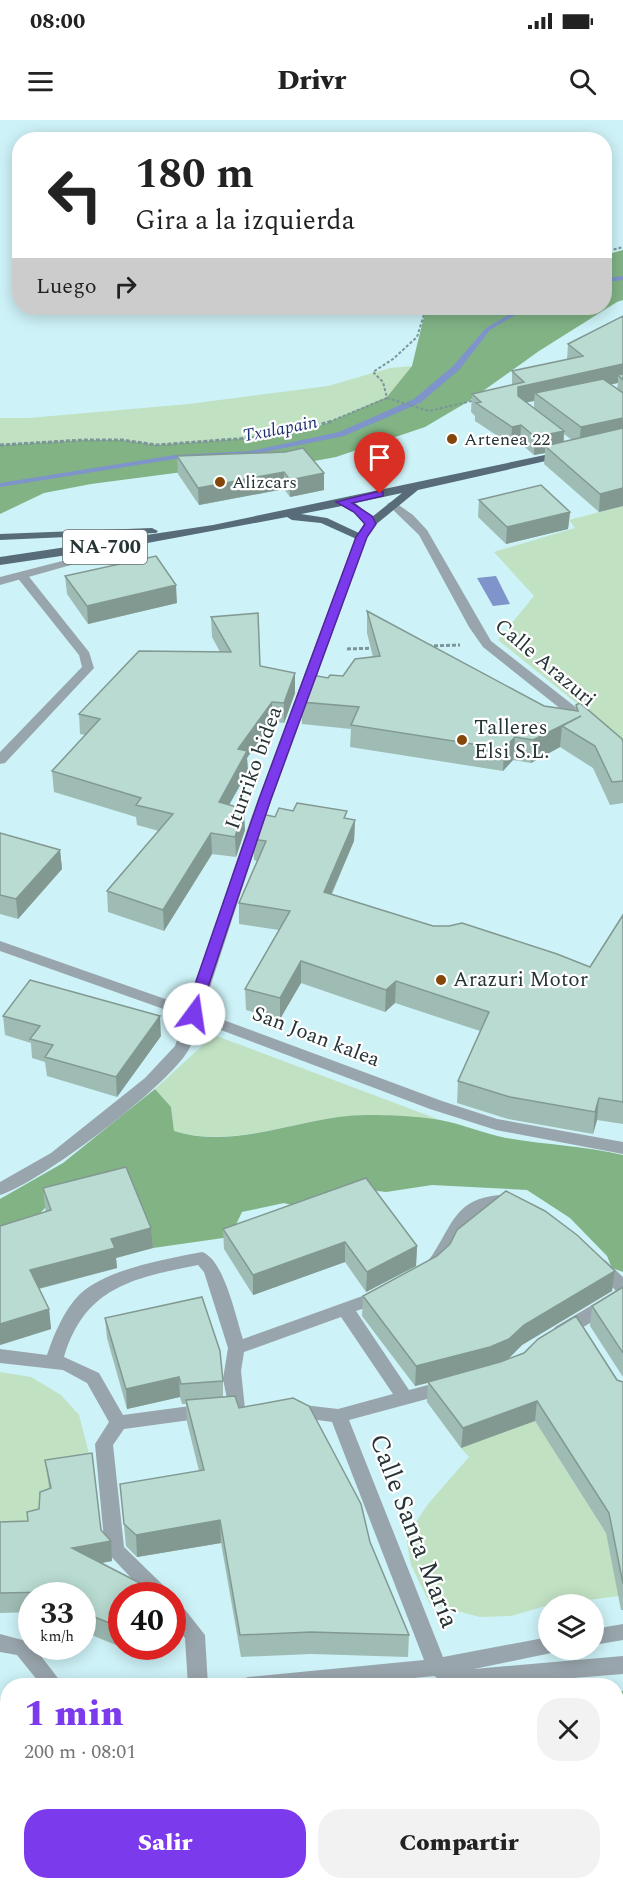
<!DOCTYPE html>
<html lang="es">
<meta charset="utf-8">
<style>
:root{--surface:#fff;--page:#f2f2f2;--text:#222;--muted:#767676;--accent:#7c3aed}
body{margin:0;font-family:Spectral,serif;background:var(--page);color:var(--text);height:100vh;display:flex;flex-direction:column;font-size:22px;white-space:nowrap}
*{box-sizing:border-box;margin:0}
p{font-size:20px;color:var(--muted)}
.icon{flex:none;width:33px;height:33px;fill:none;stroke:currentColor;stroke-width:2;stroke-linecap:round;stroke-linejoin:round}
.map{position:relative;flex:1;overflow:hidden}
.details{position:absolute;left:0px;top:1558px;width:624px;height:212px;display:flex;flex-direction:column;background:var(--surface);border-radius:24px 24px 0 0;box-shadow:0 3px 15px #0003}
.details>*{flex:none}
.hud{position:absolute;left:12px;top:12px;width:600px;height:183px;border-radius:24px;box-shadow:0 3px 15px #0003;background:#fff;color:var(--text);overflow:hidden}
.tools{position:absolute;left:538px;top:1474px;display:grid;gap:12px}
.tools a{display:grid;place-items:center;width:66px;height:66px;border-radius:50%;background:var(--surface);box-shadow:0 3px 15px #0003;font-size:30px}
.speed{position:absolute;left:18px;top:1462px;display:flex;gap:12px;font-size:30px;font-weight:700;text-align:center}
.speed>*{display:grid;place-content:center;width:78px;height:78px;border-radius:50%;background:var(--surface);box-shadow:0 3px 15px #0003;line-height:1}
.speed small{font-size:15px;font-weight:400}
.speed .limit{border:9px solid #d22;background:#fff;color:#111}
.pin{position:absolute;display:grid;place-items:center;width:51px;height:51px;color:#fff;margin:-62px -26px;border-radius:50% 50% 50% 0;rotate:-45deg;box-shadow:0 0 6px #0007}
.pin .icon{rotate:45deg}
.me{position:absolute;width:66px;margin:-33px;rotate:14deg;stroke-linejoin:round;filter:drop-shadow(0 0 4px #0008)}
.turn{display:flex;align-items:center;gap:21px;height:126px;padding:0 24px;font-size:27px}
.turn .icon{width:78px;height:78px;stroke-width:2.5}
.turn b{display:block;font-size:42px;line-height:51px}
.then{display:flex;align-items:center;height:57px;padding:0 24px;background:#0003;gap:12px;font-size:22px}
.round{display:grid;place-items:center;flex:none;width:63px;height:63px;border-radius:24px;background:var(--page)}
.headline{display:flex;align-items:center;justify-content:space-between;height:102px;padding:0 24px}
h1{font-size:36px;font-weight:800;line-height:45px;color:var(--accent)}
.button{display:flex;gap:12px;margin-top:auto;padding:12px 24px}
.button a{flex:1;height:69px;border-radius:24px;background:var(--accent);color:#fff;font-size:24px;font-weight:800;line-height:69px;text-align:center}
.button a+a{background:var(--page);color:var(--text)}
.status{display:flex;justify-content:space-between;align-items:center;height:42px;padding:0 30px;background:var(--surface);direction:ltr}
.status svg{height:16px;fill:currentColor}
header{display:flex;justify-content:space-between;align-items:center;height:78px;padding:0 24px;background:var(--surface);font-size:27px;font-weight:800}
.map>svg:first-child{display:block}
.green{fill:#c1e1c3}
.forest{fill:#81b385}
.water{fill:#7e94ca}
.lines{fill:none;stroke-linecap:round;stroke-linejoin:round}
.stream{fill:#7e94ca;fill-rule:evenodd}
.path-far2{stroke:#7b9598;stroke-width:2;stroke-dasharray:3 2;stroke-linecap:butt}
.path-far1{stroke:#7b9598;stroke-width:3;stroke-dasharray:4 2;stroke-linecap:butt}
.path{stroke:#7b9598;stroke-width:4.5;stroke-dasharray:6 4;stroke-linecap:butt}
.pedestrian{fill:#99a5ac;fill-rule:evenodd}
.minor{fill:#99a5ac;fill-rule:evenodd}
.tertiary{fill:#99a5ac;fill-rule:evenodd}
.primary{fill:#576b79;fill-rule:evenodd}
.wall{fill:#9fbcb4;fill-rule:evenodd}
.shaded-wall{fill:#829992}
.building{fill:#b9dbd1;stroke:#829992;stroke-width:1.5}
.route{fill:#7c3aed;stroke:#51269a;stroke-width:1.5}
.poi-dot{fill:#844609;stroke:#fff;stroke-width:2}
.labels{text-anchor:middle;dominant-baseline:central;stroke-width:4.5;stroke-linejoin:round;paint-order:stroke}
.far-water-label{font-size:18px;font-style:italic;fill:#1d3273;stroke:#fff}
.far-poi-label{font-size:18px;fill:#263436;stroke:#fff;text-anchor:start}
.shield{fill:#fff;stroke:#677172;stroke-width:1.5}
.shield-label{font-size:20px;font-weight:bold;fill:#263436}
.street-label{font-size:21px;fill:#263436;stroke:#fff}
.poi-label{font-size:21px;fill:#263436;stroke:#fff;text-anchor:start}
.near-street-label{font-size:26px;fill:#263436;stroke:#fff}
</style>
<div class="status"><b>08:00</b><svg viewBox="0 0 49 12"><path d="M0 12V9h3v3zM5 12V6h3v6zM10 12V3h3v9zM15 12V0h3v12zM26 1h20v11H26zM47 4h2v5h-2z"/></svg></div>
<header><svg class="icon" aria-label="menu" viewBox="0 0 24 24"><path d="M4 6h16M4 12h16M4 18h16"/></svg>Drivr<svg class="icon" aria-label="search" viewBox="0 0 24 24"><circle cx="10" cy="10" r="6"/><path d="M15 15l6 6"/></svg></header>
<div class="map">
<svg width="623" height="1769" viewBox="0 0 623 1769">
<rect width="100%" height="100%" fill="#cdf2f7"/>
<path class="green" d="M412,246l-25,32 -65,27 -47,11 -118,9 -36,-5h-37l-84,5v-27h29l160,-14 139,-18 62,-18z
M623,386v232l-2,1 -123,-99 36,-44 -40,-44 81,-24 -6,-8z
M214,915l226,85c-25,-1 -50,-5 -74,-5 -65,1 -129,35 -192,16l-3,-24 -16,-18z
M0,1252l31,5 30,18 18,20 15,58 -40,35 -54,34z
M535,1301l71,112 13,63 -70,9 -38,11 -31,1 -50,-13 -19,-39 -5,-28 22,-33 41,-47 -8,-9z"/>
<path class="forest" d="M623,130v50l-6,2 -78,49 -70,50 -44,26 -89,30 -60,11 -55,-1 -130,17 -47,9 -44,21v-69l84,-5h38l35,5 118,-9 47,-11 65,-28 25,-31 14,-58h178l1,-53z
M155,969l16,18 3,24c64,20 128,-16 193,-16 23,0 50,1 73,5 22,4 43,13 66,18 39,7 78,8 117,17v117l-11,-4 -5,-12 -37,-38 -43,-28 -95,-5 -46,7 -24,-3 -52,21 -26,-7 -42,9 -12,25 -77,11 -25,-61 -83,21 -34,35 -11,4v-48l63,-36z
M623,1571v198h-623v-154h7l1,147h608v-190z"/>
<path class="water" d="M496,456l14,28 -17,2 -16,-28z"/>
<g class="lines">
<path class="stream" d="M623,156v4l-19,2v-4z
M520,188h7l-37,22 -31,40 -39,33 -76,33 -94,19 -75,4 -175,28v-4l175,-28 75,-4 89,-19 75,-33 39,-33 33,-38z"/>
<path class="path-far2" d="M604,132l19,-5
M387,278l42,13 47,-11
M329,302l58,-24 -4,-16 -10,-10 20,-13 24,-22 9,-29"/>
<path class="path-far1" d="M0,325l84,-5h38l35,5 118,-9 58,-15
M428,526l32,-1
M347,529l29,-1"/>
<path class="path" d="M616,1741l7,-1"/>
<path class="pedestrian" d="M393,381l20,14 14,15 64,111 100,78 1,3 -1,3h-10l-98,-78 -14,-20 -50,-92 -32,-31z"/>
<path class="minor" d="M22,452l4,1 63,79 5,16 -89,95 -5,1v-12l82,-85 -3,-12 -63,-79z
M194,889l8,5c-4,11 -7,24 -13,35 -19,36 -149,134 -189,146v-13l51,-29 94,-75 30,-32 11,-32z
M499,1075l18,3 2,4 -2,4c-13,4 -25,-1 -37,7 -21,14 -26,52 -47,58l-6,-2 -2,-4c2,-4 6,-7 8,-11 20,-31 23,-55 66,-59z
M202,1132c22,7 34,66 41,87l139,-50 6,1 3,5 -3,5 -32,11 53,79 38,-10 6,2 3,5 -3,5 -104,28 94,237 106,-20v13h8l-1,2 -82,17 149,-13v18l-148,12h-26l-15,-10 -99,10h-97l3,-6 7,-3 176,-17 -92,-238 -43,-6 -3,-5 3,-5 6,-2 43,5 55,-15 -52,-77 -97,35 -3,19 4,38 -3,5 -6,2 -6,-2 -7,-35 5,-31 -24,-76 -6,-7c-65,13 -113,22 -134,92l35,16 24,42 82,-11 6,2 3,5 -3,5 -6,2 -81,11 -11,16 11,102 44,43 3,6h-23l-43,-46 -10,-106 14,-22 -22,-39 -24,-13 -63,-7v-14l47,6c7,-21 17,-45 33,-61 27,-25 86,-35 122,-42z
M599,1138l6,2 18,17v26l-56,34 -6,2 -6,-2 -3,-5 3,-5 61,-36 -25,-27 2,-4z
M172,1480l7,2 26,33 3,51h-20l-3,-48 -13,-15z
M623,1504v16l-29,5v-16z
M0,1514l30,8 2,5h2l30,39h-22l-25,-31 -17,-3z
M8,1578v18l-8,1v-18z"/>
<path class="tertiary" d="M361,415l6,3 -103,283 -62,191 240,89 55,18 126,23v12l-127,-24 -66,-21 -241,-91 -189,-67v-10l188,66 62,-186 105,-283z
M119,422l4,1v4l-45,16 -78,22v-8l70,-18z"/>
<path class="primary" d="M564,331l4,1v4l-150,34 -44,36 -9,14 -4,1 -40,-18 -29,-3 -5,-3 -145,27 -142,21v-8l213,-32zM402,373l-30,24 -17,-14zM342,386l16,9 6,9 -5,9 -32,-15 -26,-4z
M152,408l6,3 -2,2 -156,7v-6z"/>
</g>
<path class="wall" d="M623,196v190l-24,6 -55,-48 1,-11 -11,2 -14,-12 -9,2 -36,-24v-5l-4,-4 1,-18 40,-9v-14l55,-11 1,-16zM618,263l-1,6 -6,-5zM534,281v7l-7,-6zM564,314l8,6 -8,2z
M285,332l39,38 -34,7 -6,-8 -85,16 -21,-31 -1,-18z
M479,380l91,12 -2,17 -62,15 -28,-27z
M65,456l112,27 -89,21 -21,-30z
M367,491l177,95 31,4 1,-5 47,37v61l-13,2 -17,-37 -33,-21 -29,16 -18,-3 -10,11 -153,-24 1,-18 -49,-5 -1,-22 27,-24 15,-2 30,-19 -6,-24z
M211,497l49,49 35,7v20l-11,30 -12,-1 -25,36 1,13 -19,34 16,25 -9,27 -24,-3 -48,77 -56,-19 -1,-21 52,-60 -22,-6 -1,-8 -82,-25 -2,-21 33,-36 -5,-1 -1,-20 141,-62 -8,-15z
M293,691l62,9 -1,21 -22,53 101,32 157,41 33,-52v209l-26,-4 -4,14 -85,-15 -51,-16 1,-22 22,-50 -85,-28 -10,9 -84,-29 -21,36 -34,-9 -1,-21 34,-59 -40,-6v-21l18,-42 -3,-1 -1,-21 22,-22z
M0,713l60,17 2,19 -44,50 -18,-5z
M3,896l158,20 -44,61 -70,-21 -2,-14 -13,-4 -1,-15 -26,-8z
M43,1068l108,40 2,20 -37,10 1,10 -78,21 10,20 2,20 -51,16 46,-133 -1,-4z
M223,1109l194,17 -1,20 -50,26 -21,-30 -92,33 -29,-46z
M615,1151l-3,20 -90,54 -14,14 115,23v228h-2l-15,-77 -71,-112 -74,27 -34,-46 1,-19 -13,3 -53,-70 1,-20z
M623,1167v90l-33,-51 2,-20z
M105,1198l118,63v16l16,11 131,134 39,93 -1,22 -97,-3 -70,3 -20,-114 -84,14 -11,-11 -6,-62 79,-13 -12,-49 -1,-18h-4l-2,-7 -53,12 -20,-71z
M45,1340l56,70 11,31 -11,2 21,33v51h46l-3,6 -32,-1 -44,-18h-7v-38h-50v16l-32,1v-91l28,-1 11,-12 10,-21z"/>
<path class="shaded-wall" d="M623,244v16l-5,-5v8l-76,16 -7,-6 -1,8 -17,3 1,-17z
M623,298v13l-44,14 2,-18z
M521,305l-1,18 -9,2 1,-18z
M564,311l-1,18 -18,-3v7l-11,2 1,-18z
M284,352v17l-85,16 -1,-17z
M324,353v17l-34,7v-17z
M623,368v18l-24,6 1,-18z
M570,392l-2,17 -62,15 1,-17z
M176,465l1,18 -89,21 -1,-18z
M295,553v20l-11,30v-20z
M272,582v20l-25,36 1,13 -29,52v-21l19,-53z
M581,596l-19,10 -2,21 -29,16 2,-23z
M515,617l-2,23 -10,11 1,-22z
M244,689l1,21 -9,27 -1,-20z
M355,700l-1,21 -31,72 1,-21z
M211,713l1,21 -48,77 -1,-21z
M60,730l2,19 -44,50 -2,-20z
M301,841v22l-21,36v-21z
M396,861l-1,22 -10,9 1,-22z
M160,896l1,20 -44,61 -1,-20z
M599,978l-2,22 -4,14 2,-22z
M151,1108l2,20 -37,10 1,10 -84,22 -3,-20 81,-31z
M345,1122v20l-92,33v-20z
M417,1126l-1,20 -50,26 1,-20z
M615,1151l-3,20 -90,54 -14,14 -20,8 -73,19 1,-20 108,-41z
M49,1189l2,20 -51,16v-21z
M179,1257l1,20 -53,12 -1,-20z
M537,1281l-2,20 -74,27 2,-20z
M220,1400l1,23 -84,14 -1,-22z
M111,1421l1,20 -38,7 -2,-20z
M175,1491l1,20 -4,7v-22z"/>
<path class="building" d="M623,196v48l-105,23v9l46,35 -29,6 -14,-12 -9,2 -36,-24 5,-1 -9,-8 52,-12 -12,-11 71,-15 -15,-12z
M623,254v6l-5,-5z
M603,259l20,14v25l-42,9 -46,-34z
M623,308v60l-23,6 -55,-48z
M303,328l21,25 -34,7 -6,-8 -86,16 -21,-32 108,-4z
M541,365l29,27 -63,15 -28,-27z
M156,436l20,29 -89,21 -22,-30z
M367,491l177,95 34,5 -2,-6 4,-2 42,36 1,3v39l-11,1 -17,-36 -33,-20 19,-10 -48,24 -18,-3 -11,12 -153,-24 8,-18 -58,-5 11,-27 16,3 2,-3 13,1 12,-17 25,-3z
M258,493l2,53 35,7 -11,30 -12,-1 -34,47 9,2 -28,51 25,7 -9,28 -24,-4 -48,77 -56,-19 66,-77 -37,-9 5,-7 -89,-27 48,-52 -21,-5 60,-63 92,1 -20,-35z
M297,683l50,8 -3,7 11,2 -31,72 109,34h16l13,-3 95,31 33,13 33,-52v187l-24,-4 -4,14 -85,-15 -52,-16 31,-69 -93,-31 -10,9 -85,-29 -21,37 -35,-9 45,-78 -51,-8 27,-62 -13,-2 9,-25 13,3 4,-9 14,3z
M0,713l60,17 -44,49 -16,-4z
M30,860l130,36 -44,61 -71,-20 8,-12 -23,-6 10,-13 -37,-10z
M126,1047l25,61 -40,11 4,9 -85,22 19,39 -49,15v-98l51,-16 -8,-22z
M366,1058l51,68 -50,26 -22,-30 -92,33 -30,-46z
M506,1071l39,20 32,24 38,36 -91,54 -15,14 -19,8 -74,19 -53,-70 74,-40 13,-12 7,-14z
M623,1167v66l-31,-47z
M202,1177l18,54 3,30 -42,3 -2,-7 -53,12 -21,-71z
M576,1196l41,64 6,2v202l-14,-71 -72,-112 -74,27 -35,-46 72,-20 24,-9 14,-14z
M235,1276l4,12 54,-10 16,8 52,98 9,38 39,93 -98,-3 -71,3 -20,-115 -84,15 -12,-11 -4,-40 84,-14 -18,-70z
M92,1333l9,77 10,11 -39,7 93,48h-43v32l-35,-14 -5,1v-19h-28v-4l-54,1v-71l28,-1 -1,-9 12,-3 1,-17 11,-4 -6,-28z"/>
<path class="route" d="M380,371l3,1v4l-31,7 20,13 4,8 -9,13 -96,262 -63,188 -7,27 -2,3h-10l-2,-3 7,-27 65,-188 97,-262 9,-13 -11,-12 -18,-10z"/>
<g class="poi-dot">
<circle cx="452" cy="319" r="6"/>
<circle cx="220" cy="362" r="6"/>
<circle cx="462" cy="620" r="6"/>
<circle cx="441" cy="860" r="6"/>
</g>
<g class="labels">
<g class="far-water-label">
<text transform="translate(280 309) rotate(-11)">Txulapain</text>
</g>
<g class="far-poi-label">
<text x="464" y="319">Artenea 22</text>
<text x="232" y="362">Alizcars</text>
</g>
<rect class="shield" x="63" y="410" width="84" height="34" rx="4.5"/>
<g class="shield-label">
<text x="105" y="427">NA-700</text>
</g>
<g class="street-label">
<text transform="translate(545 543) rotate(40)">Calle Arazuri</text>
<text transform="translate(254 648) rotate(-70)">Iturriko bidea</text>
<text transform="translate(316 917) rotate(21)">San Joan kalea</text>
</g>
<g class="poi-label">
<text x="474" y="608">Talleres<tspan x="474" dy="24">Elsi S.L.</tspan></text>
<text x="453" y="860">Arazuri Motor</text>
</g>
<g class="near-street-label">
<text transform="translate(414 1411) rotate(69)">Calle Santa María</text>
</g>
</g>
</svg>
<div class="tools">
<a><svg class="icon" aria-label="layers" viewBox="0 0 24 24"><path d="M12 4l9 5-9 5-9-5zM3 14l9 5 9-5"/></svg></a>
</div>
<div class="speed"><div>33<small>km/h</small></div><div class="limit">40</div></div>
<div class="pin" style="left:380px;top:374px;background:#d93025"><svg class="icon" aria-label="arrive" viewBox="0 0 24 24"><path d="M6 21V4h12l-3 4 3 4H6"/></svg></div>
<svg class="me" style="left:194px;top:894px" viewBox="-20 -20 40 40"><circle r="19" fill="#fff"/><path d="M0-13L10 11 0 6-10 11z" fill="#7c3aed"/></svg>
<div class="hud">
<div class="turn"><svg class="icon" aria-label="left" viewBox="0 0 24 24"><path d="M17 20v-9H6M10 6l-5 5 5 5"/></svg><div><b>180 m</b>Gira a la izquierda</div></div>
<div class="then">Luego<svg class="icon" aria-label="right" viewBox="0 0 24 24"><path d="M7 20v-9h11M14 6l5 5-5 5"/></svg></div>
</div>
<section class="details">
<div class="headline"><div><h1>1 min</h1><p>200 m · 08:01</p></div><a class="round"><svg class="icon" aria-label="close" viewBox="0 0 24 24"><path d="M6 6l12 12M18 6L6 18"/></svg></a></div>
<div class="button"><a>Salir</a><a>Compartir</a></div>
</section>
</div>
